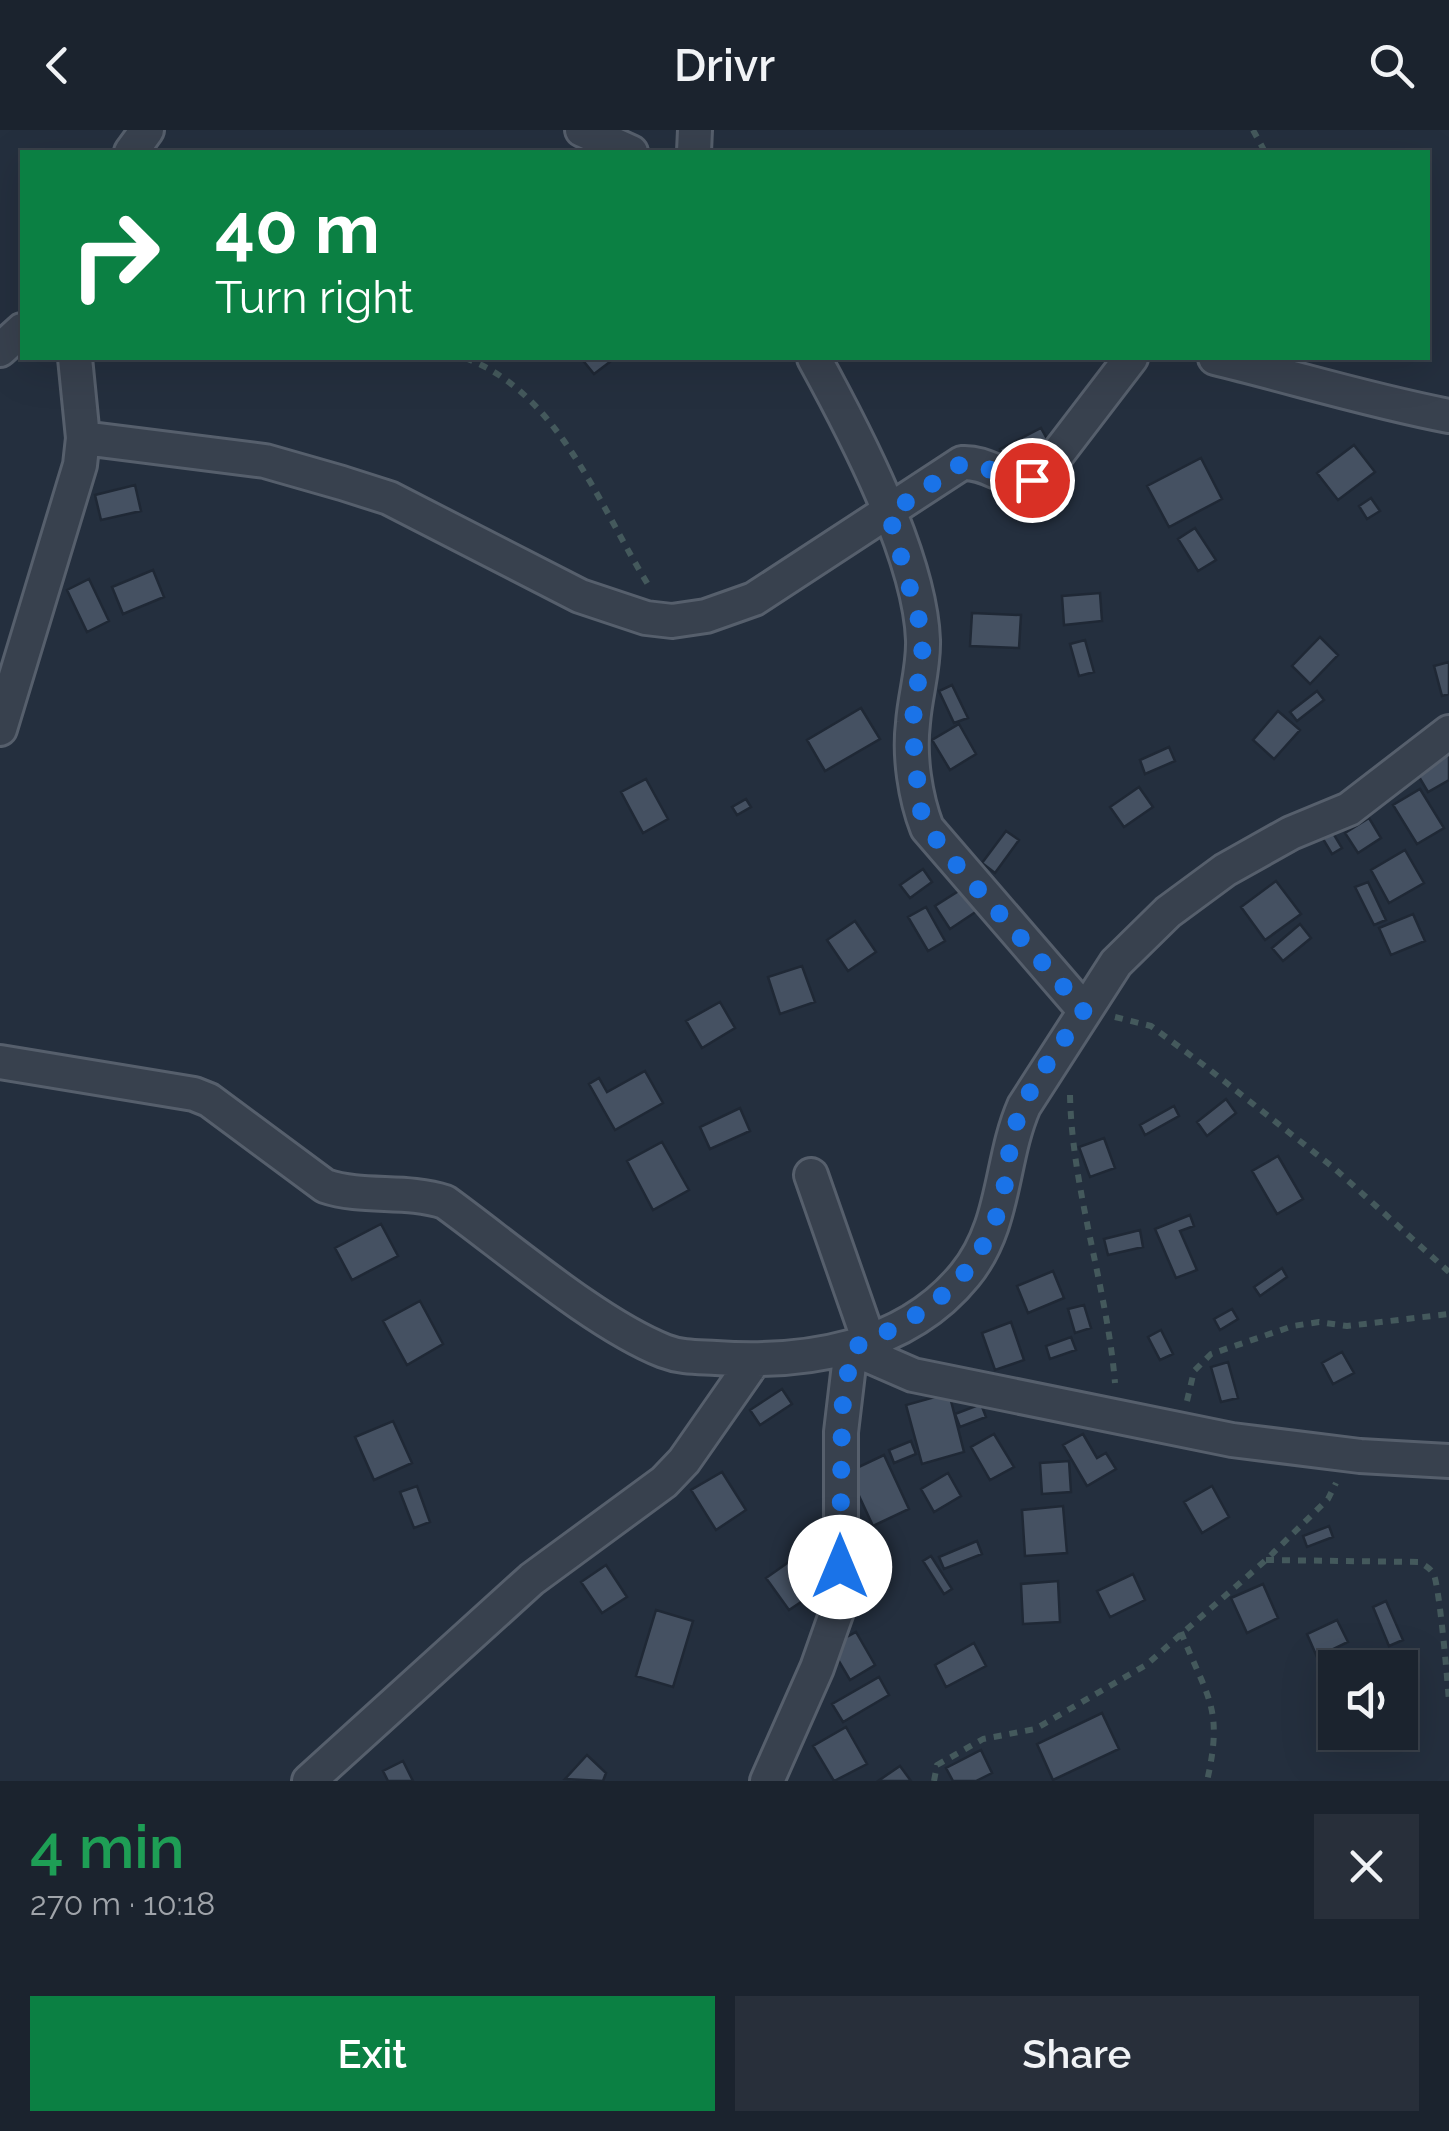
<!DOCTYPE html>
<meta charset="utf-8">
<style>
:root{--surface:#1b232e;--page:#282f3a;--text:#f1f3f6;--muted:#a0a4aa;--line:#39404a;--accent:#0b8043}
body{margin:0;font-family:Raleway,sans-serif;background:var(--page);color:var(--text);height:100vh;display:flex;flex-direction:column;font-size:38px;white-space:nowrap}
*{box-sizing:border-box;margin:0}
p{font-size:32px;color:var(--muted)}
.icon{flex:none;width:55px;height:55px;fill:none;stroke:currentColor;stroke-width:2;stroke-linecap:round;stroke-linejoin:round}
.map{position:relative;height:1651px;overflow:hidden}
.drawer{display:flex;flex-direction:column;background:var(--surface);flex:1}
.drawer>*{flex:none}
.guide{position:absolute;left:20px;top:20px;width:1410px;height:210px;border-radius:0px;box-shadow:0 10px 40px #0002,0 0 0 2px var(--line);background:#0b8043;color:#fff;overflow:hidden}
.fabs{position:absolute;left:1318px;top:1520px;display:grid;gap:20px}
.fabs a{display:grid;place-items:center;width:100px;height:100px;border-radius:0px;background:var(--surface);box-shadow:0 10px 40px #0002,0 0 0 2px var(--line);font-size:50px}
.pin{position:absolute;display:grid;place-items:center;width:85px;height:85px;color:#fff;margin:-42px;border:5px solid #fff;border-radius:50%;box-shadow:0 2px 10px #0007}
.me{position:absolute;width:110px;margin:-55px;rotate:0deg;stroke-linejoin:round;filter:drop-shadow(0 0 8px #0008)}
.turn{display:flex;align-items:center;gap:35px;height:210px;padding:0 30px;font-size:45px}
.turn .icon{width:130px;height:130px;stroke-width:2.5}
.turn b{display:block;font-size:70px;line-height:85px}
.round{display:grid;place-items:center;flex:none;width:105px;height:105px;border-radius:0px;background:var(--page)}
.headline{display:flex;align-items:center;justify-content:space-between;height:170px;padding:0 30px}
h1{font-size:60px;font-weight:600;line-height:75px;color:#1e9e55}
.button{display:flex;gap:20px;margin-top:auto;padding:20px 30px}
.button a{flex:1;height:115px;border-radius:0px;background:var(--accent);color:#fff;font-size:40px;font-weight:600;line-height:115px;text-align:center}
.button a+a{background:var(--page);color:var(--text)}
header{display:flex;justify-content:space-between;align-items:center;height:130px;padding:0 30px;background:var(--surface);font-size:45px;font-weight:600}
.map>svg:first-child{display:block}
.building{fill:#455162;stroke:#1f2835;stroke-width:2.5}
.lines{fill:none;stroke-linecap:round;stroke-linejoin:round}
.minor-casing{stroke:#565f6c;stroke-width:38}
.path{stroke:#44595c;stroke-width:6;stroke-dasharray:8 8;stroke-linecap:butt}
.minor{stroke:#38414e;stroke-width:32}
.route{stroke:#1a73e8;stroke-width:18;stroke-dasharray:0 32.4}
</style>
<header><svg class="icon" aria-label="back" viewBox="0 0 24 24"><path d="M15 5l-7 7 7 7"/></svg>Drivr<svg class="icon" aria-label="search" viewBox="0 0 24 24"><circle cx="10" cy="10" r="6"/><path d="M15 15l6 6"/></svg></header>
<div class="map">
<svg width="1449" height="1651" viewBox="0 0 1449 1651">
<rect width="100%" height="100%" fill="#242f3e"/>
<path class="building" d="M581,228h34l-21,16z
M1041,298l12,22 -43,21 -10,-22z
M1354,315l21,27 -37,28 -21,-27z
M1201,328l21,41 -53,28 -22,-41z
M135,355l6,26 -40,9 -6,-25z
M1371,368l9,13 -13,8 -8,-13z
M1195,398l21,32 -18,11 -20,-32z
M153,440l11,27 -41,17 -11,-27z
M89,449l20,42 -22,11 -20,-42z
M1100,463l2,28 -38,4 -2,-29z
M972,483l49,2 -2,33 -49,-2z
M1320,507l18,18 -28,29 -18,-18z
M1085,510l9,32 -15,4 -9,-32z
M1449,532v32l-7,2 -8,-30z
M952,555l16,33 -14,5 -15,-32z
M1317,561l7,9 -27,21 -7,-9z
M861,578l19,31 -55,32 -18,-31z
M1278,581l22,19 -26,29 -21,-19z
M959,594l17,30 -26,16 -18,-30z
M1169,617l6,14 -30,13 -5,-14z
M1449,622v28l-21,12 -16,-27z
M646,649l22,40 -25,14 -22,-41z
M1139,657l14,20 -29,20 -14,-20z
M1420,659l24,39 -27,16 -24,-39z
M746,669l5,8 -14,8 -5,-8z
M1369,688l12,20 -23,15 -13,-20z
M1006,701l13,9 -24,33 -13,-10z
M1333,703l9,15 -10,6 -9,-15z
M1405,720l19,33 -35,20 -18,-33z
M923,739l9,13 -22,16 -10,-13z
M1276,751l25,33 -36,26 -24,-33z
M1368,752l18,38 -12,5 -19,-38z
M965,757l15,22 -30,20 -15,-23z
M926,777l19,34 -17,10 -20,-34z
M1413,784l12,27 -34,14 -12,-27z
M855,791l21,31 -28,19 -21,-31z
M1300,794l11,14 -28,23 -11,-13z
M802,836l13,36 -35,12 -12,-37z
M720,872l15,26 -33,20 -16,-27z
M645,941l18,32 -48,27 -26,-46 10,-6 8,14z
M1226,969l10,14 -29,23 -10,-14z
M1174,976l5,10 -34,19 -5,-10z
M740,978l10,23 -40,18 -10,-22z
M1104,1008l11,30 -25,9 -11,-30z
M662,1012l27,48 -36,20 -26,-49z
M1278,1026l25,43 -26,15 -25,-43z
M1190,1085l4,11 -14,5 17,39 -21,8 -21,-49z
M381,1094l17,32 -46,24 -17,-32z
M1140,1100l3,17 -35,8 -4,-16z
M1282,1138l5,9 -27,19 -6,-9z
M1053,1141l11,27 -36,15 -11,-27z
M420,1171l23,43 -36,21 -24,-44z
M1084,1175l7,23 -16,5 -7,-24z
M1232,1179l6,10 -18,11 -6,-11z
M1011,1192l13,38 -29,10 -13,-37z
M1161,1200l12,24 -13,6 -12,-23z
M1071,1207l5,13 -26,9 -4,-13z
M1342,1222l12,21 -21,11 -11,-21z
M1228,1232l10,36 -17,4 -10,-35z
M782,1259l10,15 -32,21 -10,-15z
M949,1263l15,59 -42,12 -16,-59z
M981,1274l5,13 -26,10 -5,-13z
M393,1291l19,42 -38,17 -19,-43z
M994,1304l20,33 -24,13 -19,-33z
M1083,1304l14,24 9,-5 10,16 -29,17 -24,-41z
M911,1311l5,13 -22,9 -5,-13z
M884,1325l25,54 -36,17 -25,-54z
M1069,1331l2,31 -29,2 -2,-31z
M722,1342l24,38 -30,20 -25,-40z
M948,1343l13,23 -27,16 -13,-23z
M417,1356l13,36 -16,6 -14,-36z
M1212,1356l17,31 -27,16 -18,-31z
M1063,1376l4,47 -42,3 -3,-46z
M1329,1396l4,11 -26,10 -4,-11z
M977,1411l5,13 -38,15 -5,-12z
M931,1426l21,33 -8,5 -21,-33z
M793,1429l23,33 -27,18 -23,-32z
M606,1435l21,32 -25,16 -21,-31z
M1133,1444l12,26 -35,17 -13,-26z
M1058,1451l2,41 -37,2 -2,-40z
M1263,1454l15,34 -31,15 -16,-35z
M1386,1471l17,39 -14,6 -16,-39z
M656,1480l37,11 -20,66 -37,-11z
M1337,1490l11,22 -31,15 -10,-23z
M856,1502l19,33 -25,15 -20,-34z
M974,1513l12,23 -40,21 -11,-22z
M879,1547l10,18 -46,27 -11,-18z
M1102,1583l17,36 -66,31 -16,-36z
M846,1597l21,37 -33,17 -21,-35z
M981,1620l11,23 -16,8h-23l-7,-13z
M587,1625l19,18 -3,8 -38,-2z
M403,1631l10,20h-25l-5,-10z
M900,1636l11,15h-33z"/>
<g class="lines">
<defs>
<path id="minor" d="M582,0l49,22
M131,22l16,-22
M694,22l1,-22
M0,220l22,-20
M814,228c40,73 106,198 109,282 1,28 -8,55 -10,83 -4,33 2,74 14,105l157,182
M1215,228c78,19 155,43 234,58
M83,308l182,23 77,22 47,15 191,98 66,22 26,3 34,-5 48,-17 208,-136c31,-2 51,29 81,10l88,-115
M0,599l80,-264 3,-27 -8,-80
M0,932l194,32 15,6 116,86c38,13 81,3 120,16 62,45 151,122 219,149 18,7 34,6 52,7 89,6 189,-9 249,-83 41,-50 35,-114 59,-169l92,-143 52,-51 57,-42 66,-37 58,-24 100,-77
M811,1045l58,166
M309,1651l223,-202 132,-97 20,-21 69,-99
M767,1651l50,-113 24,-68v-168l10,-84 62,27 319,65 128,16 89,5"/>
</defs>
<use href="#minor" class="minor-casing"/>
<path class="path" d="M1253,0l12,22
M465,228c94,34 135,150 184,228
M1115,887l36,9 54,40 129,102 115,104
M1070,965c2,96 37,191 45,288
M1187,1271l7,-30 17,-17 82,-28 26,-4 28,4 102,-12
M1266,1430l154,2c5,4 10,6 13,11 6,7 15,112 16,130
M1181,1502c26,66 43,75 26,149
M934,1651l3,-16 46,-26 52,-10 111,-64 120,-105 62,-61 8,-16"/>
<use href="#minor" class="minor"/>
</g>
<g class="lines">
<path class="route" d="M840,1437l2,-157 10,-62c69,-30 125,-65 148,-143 8,-25 7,-51 14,-75 12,-43 46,-83 70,-120l-144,-164 -20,-37 -8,-83 12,-88 -35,-124 73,-51c25,-1 46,22 70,17"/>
</g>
</svg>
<div class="fabs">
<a><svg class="icon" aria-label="sound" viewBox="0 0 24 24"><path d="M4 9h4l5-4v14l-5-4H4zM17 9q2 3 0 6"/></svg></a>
</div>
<div class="pin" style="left:1032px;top:350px;background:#d93025"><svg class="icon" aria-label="arrive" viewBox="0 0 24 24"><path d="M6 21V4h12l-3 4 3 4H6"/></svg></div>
<svg class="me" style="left:840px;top:1437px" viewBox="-20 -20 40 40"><circle r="19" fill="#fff"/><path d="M0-13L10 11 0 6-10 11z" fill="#1a73e8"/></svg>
<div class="guide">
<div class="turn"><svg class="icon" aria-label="right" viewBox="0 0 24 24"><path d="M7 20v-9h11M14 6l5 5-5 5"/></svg><div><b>40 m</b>Turn right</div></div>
</div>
</div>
<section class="drawer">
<div class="headline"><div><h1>4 min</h1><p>270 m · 10:18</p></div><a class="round"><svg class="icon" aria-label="close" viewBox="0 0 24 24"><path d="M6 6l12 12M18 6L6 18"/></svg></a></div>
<div class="button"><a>Exit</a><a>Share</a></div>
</section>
